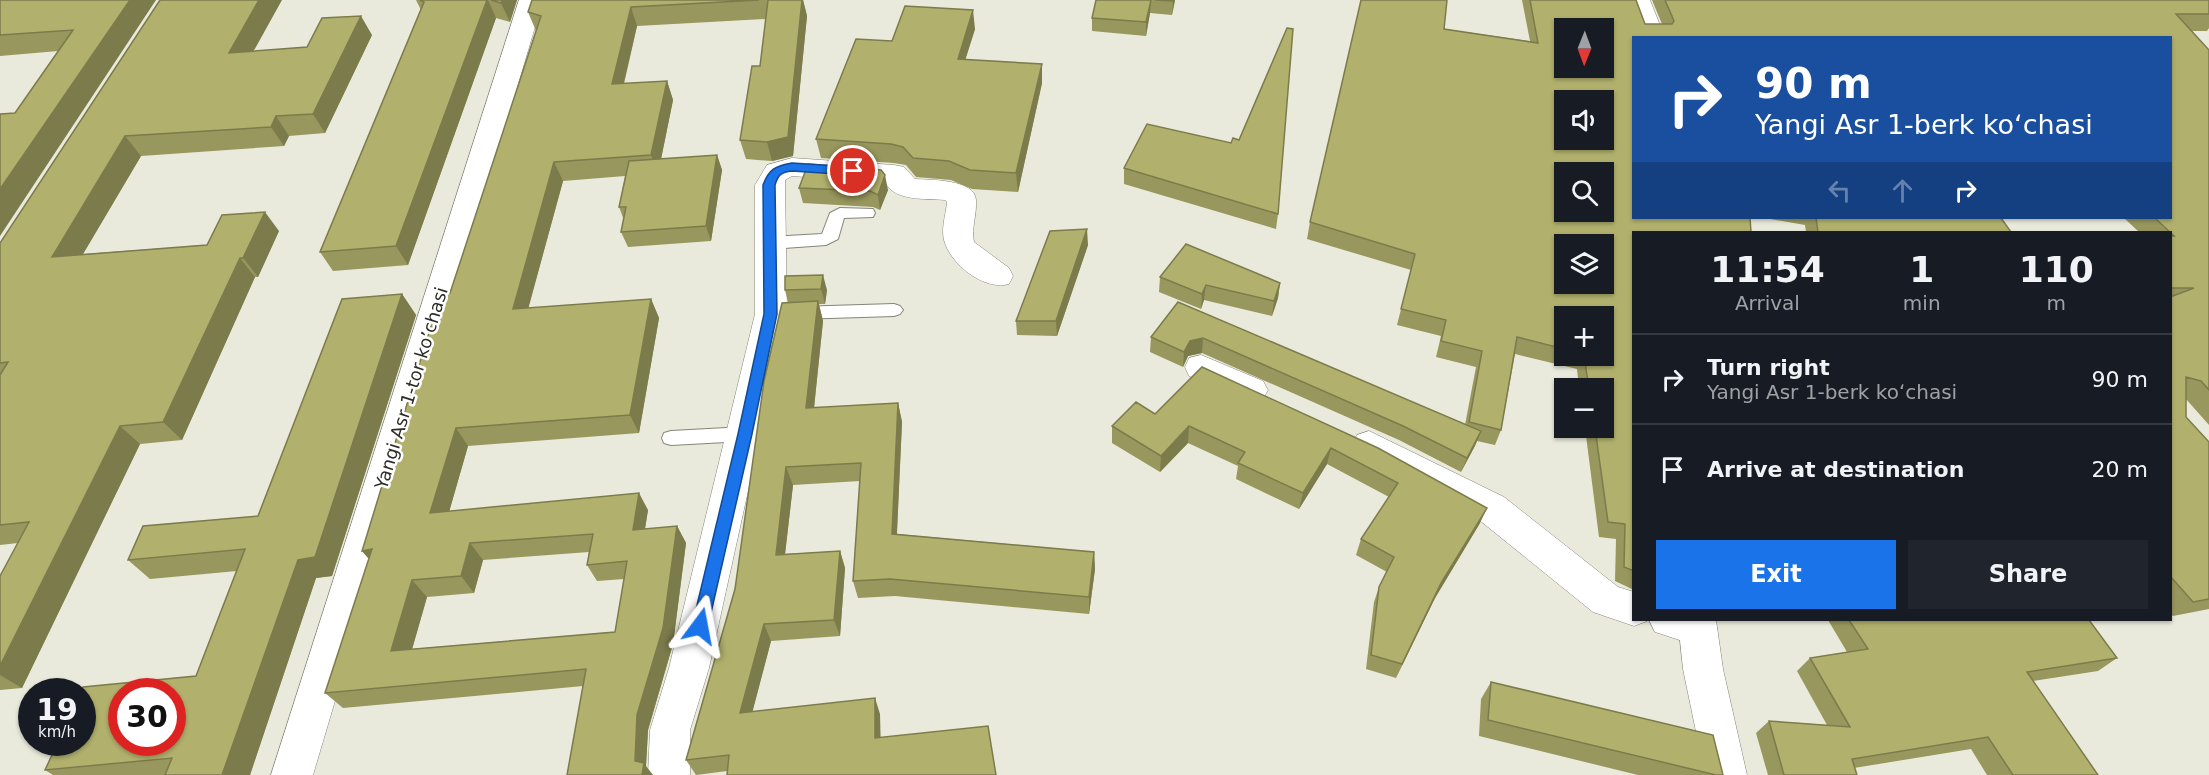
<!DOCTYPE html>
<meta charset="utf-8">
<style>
:root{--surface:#171b24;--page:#20242c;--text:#f1f3f6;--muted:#9ea1a6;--line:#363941;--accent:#1a73e8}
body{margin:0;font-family:"DejaVu Sans",sans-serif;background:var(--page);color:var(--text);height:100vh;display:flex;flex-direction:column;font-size:22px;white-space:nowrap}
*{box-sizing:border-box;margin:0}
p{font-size:20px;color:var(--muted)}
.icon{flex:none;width:33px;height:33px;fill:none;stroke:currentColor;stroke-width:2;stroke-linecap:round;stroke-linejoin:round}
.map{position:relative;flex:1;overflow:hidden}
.sheet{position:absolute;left:1632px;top:231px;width:540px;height:390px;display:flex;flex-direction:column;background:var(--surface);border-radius:0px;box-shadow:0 2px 4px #0004}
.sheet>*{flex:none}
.banner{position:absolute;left:1632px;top:36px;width:540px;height:183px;border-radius:0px;box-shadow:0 2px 4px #0004;background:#1a4fa0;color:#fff;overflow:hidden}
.needle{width:39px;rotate:181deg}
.buttons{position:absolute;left:1554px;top:18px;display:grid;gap:12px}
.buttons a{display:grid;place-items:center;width:60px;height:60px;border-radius:0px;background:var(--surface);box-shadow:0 2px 4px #0004;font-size:30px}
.speed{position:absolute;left:18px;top:678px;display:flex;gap:12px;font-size:30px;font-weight:700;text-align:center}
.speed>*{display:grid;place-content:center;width:78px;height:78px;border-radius:50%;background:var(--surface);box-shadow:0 2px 4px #0004;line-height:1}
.speed small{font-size:15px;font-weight:400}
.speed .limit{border:9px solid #d22;background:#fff;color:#111}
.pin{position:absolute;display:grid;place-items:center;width:51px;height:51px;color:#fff;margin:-26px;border:3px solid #fff;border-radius:50%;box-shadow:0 2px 6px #0007}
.me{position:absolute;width:66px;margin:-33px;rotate:13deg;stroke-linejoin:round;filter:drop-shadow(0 0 4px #0008)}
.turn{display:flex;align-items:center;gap:21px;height:126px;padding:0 24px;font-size:27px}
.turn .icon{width:78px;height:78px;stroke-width:2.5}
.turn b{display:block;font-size:42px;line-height:51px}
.lanes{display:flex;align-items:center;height:57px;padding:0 24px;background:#0003;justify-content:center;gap:30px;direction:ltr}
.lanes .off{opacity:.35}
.eta{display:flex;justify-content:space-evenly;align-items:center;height:102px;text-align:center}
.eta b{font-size:36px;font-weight:700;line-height:42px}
.action{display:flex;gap:12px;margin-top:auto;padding:12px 24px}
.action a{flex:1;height:69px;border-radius:0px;background:var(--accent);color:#fff;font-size:24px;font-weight:700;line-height:69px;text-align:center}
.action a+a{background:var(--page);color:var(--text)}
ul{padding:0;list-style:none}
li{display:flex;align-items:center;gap:18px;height:90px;padding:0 24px;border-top:2px solid var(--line)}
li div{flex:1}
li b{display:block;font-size:22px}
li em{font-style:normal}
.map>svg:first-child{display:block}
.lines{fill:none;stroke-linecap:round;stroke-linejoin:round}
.service-casing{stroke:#858579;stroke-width:2}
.minor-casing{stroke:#858579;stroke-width:1}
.tertiary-casing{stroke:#858579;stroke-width:1}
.service{fill:#fff;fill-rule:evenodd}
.minor{fill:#fff;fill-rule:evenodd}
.tertiary{fill:#fff;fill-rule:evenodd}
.wall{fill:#98975d;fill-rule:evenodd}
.shaded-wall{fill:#7c7b4c}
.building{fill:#b1b06c;stroke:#7c7b4c;stroke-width:1.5;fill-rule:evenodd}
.route{fill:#1a73e8;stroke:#114b97;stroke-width:1.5}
.labels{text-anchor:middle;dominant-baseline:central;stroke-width:5;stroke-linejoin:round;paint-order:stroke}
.street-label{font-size:18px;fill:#2d2d28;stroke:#fff}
</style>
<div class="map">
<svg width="2209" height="775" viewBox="0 0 2209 775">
<rect width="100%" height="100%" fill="#e9eadb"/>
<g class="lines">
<defs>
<path id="service" d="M840,208l33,1 2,4 -2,4 -29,1 -6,21 -12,6 -56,4 -6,-2 -2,-4 2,-4 6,-2 52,-3 8,-21z
M894,304l6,2 3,4 -3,4 -6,2 -97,3 -6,-2 -3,-4 3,-4 6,-2z
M745,427l7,2 2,5 -2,5 -7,2 -74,4 -7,-2 -2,-5 2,-5 7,-2z"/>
<path id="minor" d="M519,0h24l-230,775h-42z
M792,158l102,7 10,2 11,12c15,1 60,0 61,21 1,15 -5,28 -2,42l35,26 4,8 -4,8c-25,7 -59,-20 -65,-44 -3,-12 2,-26 3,-38l-2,-2c-20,-2 -48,2 -60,-17l-93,-7 -7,4 2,134 -78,354 -19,62v45h-42l2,-45 19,-62 86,-354v-129l12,-20z
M1201,355l62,26 5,9 -5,9 -12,4 -62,-27 -4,-9 4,-9z
M1369,431l135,66 114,90 16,5v28l13,1 -13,5 -41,-14 -115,-93 -121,-64 -5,-10 5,-10z
M1649,620h64l4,9 -5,12 -14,5 -43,-14z"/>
<path id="tertiary" d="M1626,0h24l15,38h-25z
M1678,620h38l7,49 24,106h-42l-22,-106z"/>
</defs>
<use href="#service" class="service-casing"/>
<use href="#minor" class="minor-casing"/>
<use href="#tertiary" class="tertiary-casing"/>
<use href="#service" class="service"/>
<use href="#minor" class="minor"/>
<use href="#tertiary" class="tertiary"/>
</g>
<path class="wall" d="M0,0h156l-141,113 43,-62 -58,5z
M160,0l93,51 54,-4 65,-12 -47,98 -36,3 -5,10 -143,10 -58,98 124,-9 72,-14 -21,46h-3l-73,163 -42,4 -118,244 -22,2v-114l18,-33 -18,2v-302z
M416,0h101l-7,22 -14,-4 -88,247 -75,6 -13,-19 101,-242z
M532,0h271l4,16 -14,140 -21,5 -26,-2 -6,-19 20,-74 6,-47 -129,7 -13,58 43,-3 6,19 -12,59 56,-4 5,15 -11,71 -83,6 -7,-15 3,-12 -5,-13 6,-31 -62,5 -35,127 123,-9 8,19 -20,115 -171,13 -19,65 199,-1 -3,19 32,-3 9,17 -13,101 -25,86 -2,36 -63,-80 -240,22 -18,-15 44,-134 -7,-8 88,-258 86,-262 -8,-19zM589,552l-2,13 10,16 27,-2 -9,53 -203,17 15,-52 47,-4 9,-33z
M1096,0h79l-3,15 -22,-2 -4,23 -54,-5v-13z
M1522,0h114l9,24h17l-10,-24h557v28l-2,3h-16l18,19v375l-23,-26v18l23,25v167l-36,7 -3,-3v-381h-31l-15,-14h46v-180h-536v552l-19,-9 1,-42 -17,-2 -14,-109h19v-40h-25l-2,-19 -62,-15 -14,76 -6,15 -18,-4 -16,31 -62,-32 -197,-87 -14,3 -5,11 -33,-15 1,-15 27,-35 287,123 11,-58 -40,-10 5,-21 -44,-11 14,-55 -104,-31 3,-17 134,-193 86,12zM1564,316l40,40h-40z
M975,29l-10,30 77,24 -24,109 -46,-3 -21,-9 -35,-3 -10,-12 -12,-2 -73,-5 -5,-19 76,-98z
M1124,168l154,46 -2,15 -152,-45z
M799,188l89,2 -8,20 -7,-3 -70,-4z
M1765,218h236l10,14h-205l-1,-7z
M1088,245l-31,91 -40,-1 -1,-14z
M785,276l42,14 -2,14h-6l4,17 -9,87 84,-5 4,19 -5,112 197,18 1,17 -6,45 -194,-18 -37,2 -5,-17 7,-100 -67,4 -8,69 55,-3 5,17 -5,68 -69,5 -19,71 128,2 -153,57 -31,4 -10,-15 49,-171 53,-287 -3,-12z
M1160,277l120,6 -2,15 -6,18 -68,-16 -3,9 -42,-17z
M402,294l14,21 -84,261 -16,2 -66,197h-197l-8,-5 151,-94 41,-105 -87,8 -22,-19 130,-44z
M1202,367l278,156 -45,75 -39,80 -30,-9 8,-67 5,-15 8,-15 -31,-17 5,-16 28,-42 -62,-33 -28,45 -63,-30 2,-13 -50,-23 -28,29 -48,-29v-17l43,-12z
M1828,620h261l28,38 -19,13 -65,10 65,94h-111l-16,-26 -117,19 3,7h-89l-12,-42 13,-12 58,4 -30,-54 13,-13 37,-6z
M1491,682l232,93h-85l-159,-39 2,-37z"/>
<path class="shaded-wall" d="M130,0h26l-156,236v-47z
M259,0h23l-40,72 -13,-19z
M487,0h1l8,18 -88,247 -12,-19z
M502,0h15l-7,22 -9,-19z
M802,0h1l4,16 -14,140 -21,5 -5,-19z
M1151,0l-1,13 -4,23v-14z
M1173,0h2l-3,15z
M631,7l6,19 -18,77 -7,-19z
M973,10l2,19 -15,48 -2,-18z
M361,16l11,19 -47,98 -12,-19z
M1042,64v19l-24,109 -2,-19z
M667,81l6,19 -15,74 -7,-19z
M276,116l13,20 -5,10 -13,-19z
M125,136l16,20 -71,120 -18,-19z
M717,155l5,15 -11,71 -5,-15z
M554,162l9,19 -40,147 -10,-19z
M885,175l3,15 -8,20 -2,-15z
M265,212l14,19 -21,46 -15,-19z
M1087,229l1,16 -31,91 -1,-15z
M240,258l15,19 -73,163 -19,-18z
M823,275l4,15 -2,14 -4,-15z
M1280,283l-2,15 -6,18 2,-15z
M1206,285l-2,15 -3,9 1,-15z
M402,294l14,21 -84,261 -16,2 -66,197h-28l76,-215z
M651,299l8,19 -20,115 -9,-18z
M818,301l5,20 -11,106 -6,-19z
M1203,338l-1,15 -14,3 -5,11 1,-15 6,-11z
M898,403l4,19 -6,129 -4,-17z
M120,426l20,18 -118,244 -22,-13v-9z
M1189,426l-1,17 -28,29 1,-16z
M456,428l12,18 -24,84 -14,-17z
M1481,431l-6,15 -14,26 6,-14z
M1331,448l-4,16 -28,45 4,-16z
M786,467l7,18 -10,87 -7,-17z
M639,493l9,17 -6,37 -9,-17z
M1487,508l-7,15 -45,75 -39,80 45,-95z
M677,526l9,17 -13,101 -25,86 -2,36 7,9h-11l-7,-14 2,-46z
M470,543l13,17 -9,33 -13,-17z
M372,549l5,19 -15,-17z
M840,551l5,17 -5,68 -6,-16z
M1094,552l1,17 -6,45v-17z
M412,580l15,17 -20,70 -16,-16z
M764,624l7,17 -23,88 -8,-16z
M875,698l5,16 1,39 -6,-15z"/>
<path class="building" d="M0,0h130l-130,189v-75l15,-1 58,-83 -73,5z
M160,0h99l-30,53 78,-6 15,-29 39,-2 -48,98 -37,2 -5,11 -146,9 -73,121 155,-12 15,-30 43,-3 -22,46h-3l-77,164 -43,4 -120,240v-90l29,-54 -29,3v-150l8,-13 -8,1v-120z
M420,0h67l-91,246 -76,6 104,-250z
M491,0h11l-1,3z
M532,0h227l-128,7 -19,77 55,-3 -16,74 -97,7 -41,147 138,-10 -21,116 -174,13 -26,85 209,-20 -6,37 44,-4 -14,102 -26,87 -2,46 9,2 -2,12h-75l19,-106 -261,24 47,-144 -10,2 79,-258h9l91,-277 -13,-4zM593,534l-6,31 40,-4 -12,71 -224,19 21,-71 49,-4 9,-33z
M768,0h34l-14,137 -21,5 -27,-2 12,-74h8z
M1096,0h55l-5,22 -54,-4z
M1155,0h18v1z
M1361,0h86l-3,29 94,14 -8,-43h106l9,24h27l2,-3 -9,-21h544v14h-33l33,36v340l-8,-9 -15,-4v40l23,25v157l-16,3 -23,-26v-279l24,-9h-24v-52h4l-19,-18h15v-180h-536v180h116l1,14h-117v339l-10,-4 1,-43 -17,-2 -13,-94h9v-40h-15l-5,-32h20v-40h-40v33l-47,-12 -16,93 -32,-8 13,-71 -41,-10 5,-21 -45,-11 14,-55 -105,-32zM1564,28h40v40h-40zM1564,100h40v40h-40zM1564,172h40v40h-40zM1564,244h40v40h-40z
M905,6l68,4 -15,49 84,5 -26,109 -46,-3 -21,-9 -36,-3 -10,-11 -12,-3 -75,-5 40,-100 36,2z
M1287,28l6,1 -15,185 -154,-46 23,-44 84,19 2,-5 6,2z
M717,155l-11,71 -85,6 5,-25h-7l10,-46z
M808,164l73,6 4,5 -7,20 -8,-4 -71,-3z
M1816,218h185l10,14h-193z
M1087,229l-31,92h-40l34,-90z
M1186,244l94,39 -6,18 -68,-16 -4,9 -42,-17z
M823,275l-2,14 -36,1v-14z
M402,294l-87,263 -17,3 -76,215h-57l7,-17 -127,12 13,-28h24v-50h-2l3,-5 113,-11 49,-127 -117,11 15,-34 115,-10 84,-217zM122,692h50v50h-50z
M818,301l-12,107 92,-5 -6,131 202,18 -5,45 -199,-18 -37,2 8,-118 -75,4 -10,88 64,-4 -6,69 -70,4 -24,89 135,-15v40l113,-12 8,49h-269l2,-20 -43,5 49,-171 29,-208 18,-78z
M1178,302l303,129 -14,27 -64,-32 -200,-88 -13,3 -6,11 -33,-15z
M1202,367l176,81 109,60 -46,75 -39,81 -31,-9 8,-68 15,-30 -33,-18 37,-56 -67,-35 -28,45 -65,-30 7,-11 -56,-26 -28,30 -49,-30 24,-24 19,12z
M1849,620h240l28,38 -90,14 71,103h-85l-25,-38 -136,22 5,16h-73l-15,-54 81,6 -40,-69 58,-9z
M1491,682l222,53 10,40h-7l-228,-55z"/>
<path class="route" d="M792,163l61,4 6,4 -6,4 -61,-4c-11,1 -14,4 -17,14l2,129 -25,120 -44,192 -3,5 -5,2 -6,-2 -2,-5 46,-192 26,-120 -1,-129c6,-16 12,-19 29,-22z"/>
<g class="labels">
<g class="street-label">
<text transform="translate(411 388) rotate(-73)">Yangi Asr 1-tor koʼchasi</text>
</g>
</g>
</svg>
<div class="buttons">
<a><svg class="needle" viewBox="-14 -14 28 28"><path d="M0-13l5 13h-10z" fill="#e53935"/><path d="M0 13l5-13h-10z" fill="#9ea1a6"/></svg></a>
<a><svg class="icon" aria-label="sound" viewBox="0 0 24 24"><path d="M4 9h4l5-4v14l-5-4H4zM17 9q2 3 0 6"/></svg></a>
<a><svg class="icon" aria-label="search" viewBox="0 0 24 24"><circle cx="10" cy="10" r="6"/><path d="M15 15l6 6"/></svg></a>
<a><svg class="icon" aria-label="layers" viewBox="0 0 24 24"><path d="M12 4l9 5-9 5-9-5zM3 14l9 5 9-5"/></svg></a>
<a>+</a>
<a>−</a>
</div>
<div class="speed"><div>19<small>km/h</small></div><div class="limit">30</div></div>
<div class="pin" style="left:853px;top:171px;background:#d93025"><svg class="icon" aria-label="arrive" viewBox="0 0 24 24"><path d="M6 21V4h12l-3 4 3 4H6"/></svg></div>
<svg class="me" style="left:700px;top:626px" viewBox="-20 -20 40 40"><path d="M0-17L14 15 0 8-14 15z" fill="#1a73e8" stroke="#fff" stroke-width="4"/></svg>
<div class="banner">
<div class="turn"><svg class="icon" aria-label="right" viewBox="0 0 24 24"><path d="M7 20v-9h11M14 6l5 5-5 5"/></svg><div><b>90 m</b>Yangi Asr 1-berk koʻchasi</div></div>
<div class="lanes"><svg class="icon off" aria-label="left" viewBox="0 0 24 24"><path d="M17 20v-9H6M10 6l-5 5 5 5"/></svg><svg class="icon off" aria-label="ahead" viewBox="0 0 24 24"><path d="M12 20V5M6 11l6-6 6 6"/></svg><svg class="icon" aria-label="right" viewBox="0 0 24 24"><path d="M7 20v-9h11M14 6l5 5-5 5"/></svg></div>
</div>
<section class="sheet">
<div class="eta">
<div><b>11:54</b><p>Arrival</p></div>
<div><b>1</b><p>min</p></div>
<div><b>110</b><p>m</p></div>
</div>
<ul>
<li><svg class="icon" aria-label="right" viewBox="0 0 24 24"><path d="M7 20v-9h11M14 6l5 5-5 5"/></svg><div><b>Turn right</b><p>Yangi Asr 1-berk koʻchasi</p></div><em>90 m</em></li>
<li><svg class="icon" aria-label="arrive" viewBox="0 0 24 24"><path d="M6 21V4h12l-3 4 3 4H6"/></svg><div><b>Arrive at destination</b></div><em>20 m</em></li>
</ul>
<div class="action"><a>Exit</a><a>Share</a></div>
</section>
</div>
